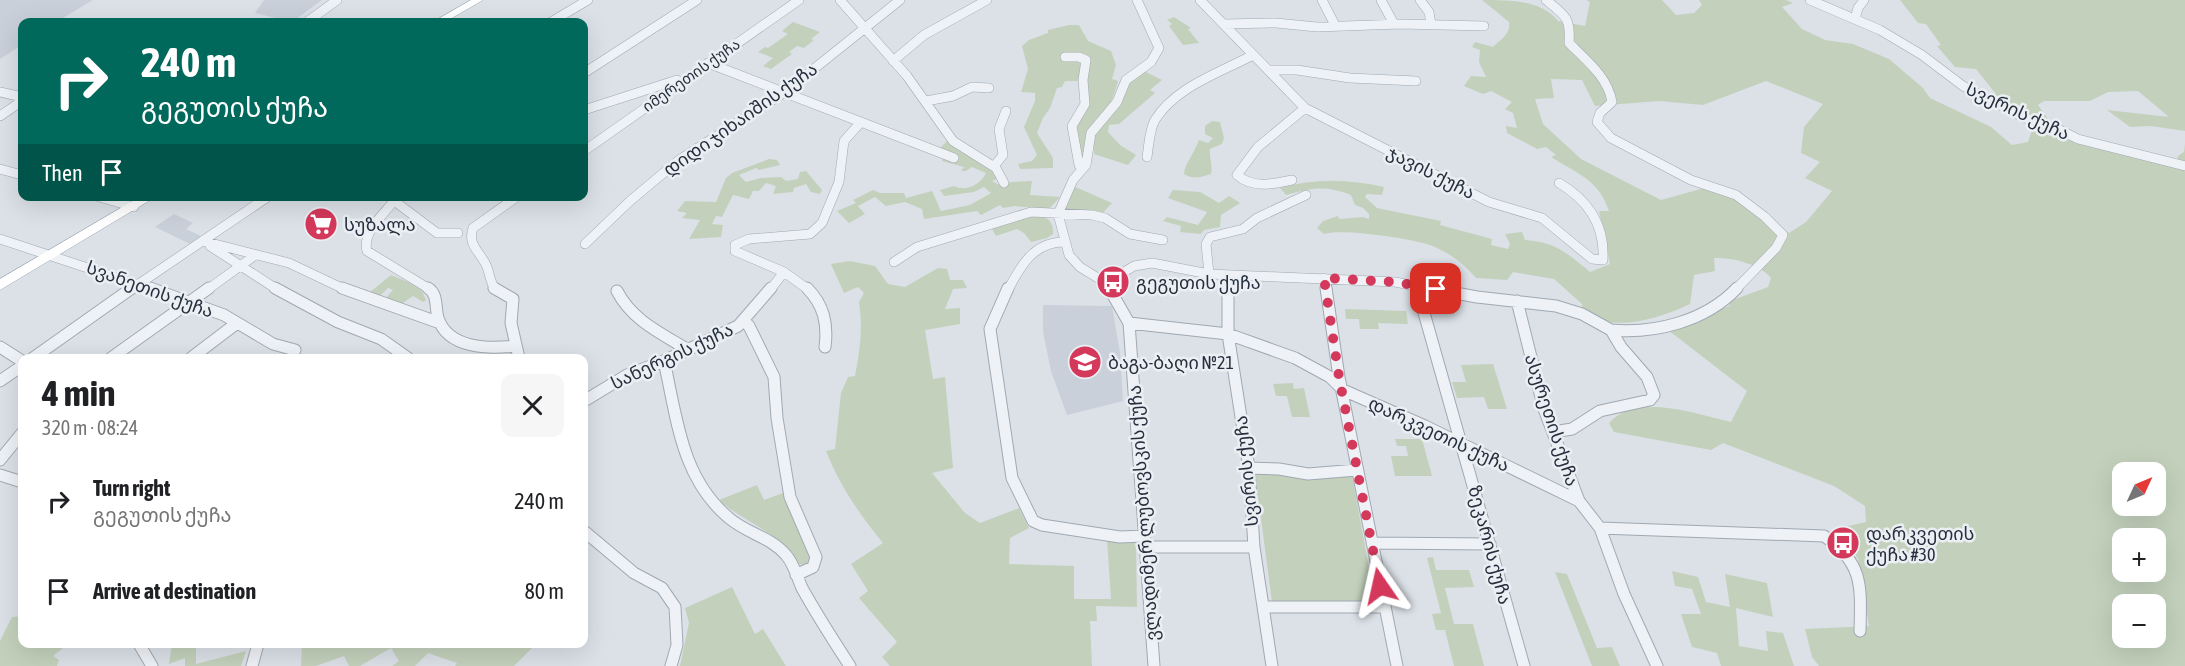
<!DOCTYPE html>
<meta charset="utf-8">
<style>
:root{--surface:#fff;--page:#f6f6f6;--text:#202124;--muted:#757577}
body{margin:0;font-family:"Asap Condensed","Noto Sans Georgian",sans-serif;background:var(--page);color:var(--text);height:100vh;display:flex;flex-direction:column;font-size:22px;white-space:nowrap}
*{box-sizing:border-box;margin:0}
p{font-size:20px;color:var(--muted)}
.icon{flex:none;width:33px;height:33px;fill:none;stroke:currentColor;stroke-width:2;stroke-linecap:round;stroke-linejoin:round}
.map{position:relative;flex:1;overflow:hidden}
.drawer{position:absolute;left:18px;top:354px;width:570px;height:294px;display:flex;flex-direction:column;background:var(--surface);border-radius:12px;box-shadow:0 6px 24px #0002}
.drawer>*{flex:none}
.banner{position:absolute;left:18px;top:18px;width:570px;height:183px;border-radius:12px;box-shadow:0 6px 24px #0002;background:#00695c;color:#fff;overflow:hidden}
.needle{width:39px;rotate:46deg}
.buttons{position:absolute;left:2112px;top:462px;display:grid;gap:12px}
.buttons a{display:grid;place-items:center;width:54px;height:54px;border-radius:12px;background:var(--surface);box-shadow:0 6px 24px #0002;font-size:30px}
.pin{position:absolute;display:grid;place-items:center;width:51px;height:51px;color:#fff;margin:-26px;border-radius:12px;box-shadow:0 3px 9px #0006}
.me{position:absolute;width:66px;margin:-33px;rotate:349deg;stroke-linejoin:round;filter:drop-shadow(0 0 4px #0008)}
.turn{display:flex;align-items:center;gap:21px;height:126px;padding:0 24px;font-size:27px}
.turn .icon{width:78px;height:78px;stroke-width:2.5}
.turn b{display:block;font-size:42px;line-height:51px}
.then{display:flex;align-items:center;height:57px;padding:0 24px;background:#0003;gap:12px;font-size:22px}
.round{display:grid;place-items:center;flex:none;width:63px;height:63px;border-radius:12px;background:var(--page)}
.overview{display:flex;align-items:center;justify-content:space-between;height:102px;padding:0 24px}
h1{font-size:36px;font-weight:700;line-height:45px}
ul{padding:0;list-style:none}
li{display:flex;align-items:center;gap:18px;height:90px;padding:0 24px}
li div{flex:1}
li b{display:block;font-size:22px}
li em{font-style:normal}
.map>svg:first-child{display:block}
.built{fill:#c9d0d9}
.green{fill:#c3d1bc;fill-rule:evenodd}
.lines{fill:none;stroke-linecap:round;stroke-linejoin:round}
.minor-far1-casing{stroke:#a1a8b1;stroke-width:10}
.minor-casing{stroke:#a1a8b1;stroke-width:13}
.major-casing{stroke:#9aa6b3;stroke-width:1}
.minor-far1{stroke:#eef1f5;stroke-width:9}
.minor{stroke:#eef1f5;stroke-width:11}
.major{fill:#fff;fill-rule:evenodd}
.route{stroke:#d4385a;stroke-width:10;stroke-dasharray:0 18}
.labels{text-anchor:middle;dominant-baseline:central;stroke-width:5;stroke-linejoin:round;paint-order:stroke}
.far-street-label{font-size:15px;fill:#252f3d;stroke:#ebeff4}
.street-label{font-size:18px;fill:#252f3d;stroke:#ebeff4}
.poi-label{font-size:18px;fill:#252f3d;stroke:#ebeff4;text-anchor:start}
</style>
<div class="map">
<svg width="2185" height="666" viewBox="0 0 2185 666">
<rect width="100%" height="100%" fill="#dbe1e7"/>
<path class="built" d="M0,0h93l-37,22h-34v23l-22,14z
M264,0h58l-30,22 -37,-9z
M174,214l19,9 -7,6 15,7 -11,8 -35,-17z
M1043,305l69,1 8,47 3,48 -56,14 -16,-44 -8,-39z"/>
<path class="green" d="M1482,0c27,0 60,0 76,21l27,5 5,-24 -4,-2h76l14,15 18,-2 8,-8 -3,-5h87l7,3 -11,4 20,22 23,11 28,4 36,15 34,29 7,10 61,29 21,18 16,-3 6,-18 143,41 1,-9 6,-4 1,-8v522h-366l-7,-9 -7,-28 64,-3 -11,-67 -16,-25 2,-7 22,-5 -1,-16 -31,-20 -111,-43 -12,7 -97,-18 -5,-9c27,-31 88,-9 122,-1l16,-31 -79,-61 61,-24 1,-5 38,-14 3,-9c-13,-15 -38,-20 -57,-20l1,13 -21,4 -4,29c-23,11 -55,22 -81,18 -9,-1 -18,-6 -27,-10v-8l-28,-25 -41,-7 -6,8 -31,-2c-12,-14 -24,-23 -41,-31 -16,-8 -95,-19 -111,-13l-7,-6 6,-7 15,-5 1,3 24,-2 6,2v-5l-6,-6 -8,-3 -4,-10c-27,-10 -38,-7 -65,0l-6,-7c35,-10 69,-9 104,-1l-2,8 -15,-1 -2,3 12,11 64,13 -1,4 52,14 -1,6 17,4 2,-5 -5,-10 17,-2 3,8c31,2 42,13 65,32l20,-8 -11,-53h10c-10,-31 -31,-37 -58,-54l5,-2 -10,-8 -9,2 -30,-16 -1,-7 11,2 -4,-15 -8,-4 7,-7 -21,-11 -8,3 -19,-8 7,-10 15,1 -7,-15 1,-12 -8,-3 3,-5 18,5c8,-8 18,-13 16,-25zM1551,79l31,1 13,26 64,-5 44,4 63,-24 57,23 -19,23 -3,26 19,9 -15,16 27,13 -26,31 -17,11 -74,-48 -54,15 -80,-41 -38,-35 -8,-25 19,-1zM2122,472h34v34h-34zM2122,538h34v34h-34zM2122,604h34v34h-34z
M1900,0h285v131l-34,-5 -21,1 -23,-17 62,7 -31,-26 -30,1 -18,9h-46l-6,4 12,17 -16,-4 -42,-19 4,-5 -20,-25 -21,-2 -18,-21 4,-1 -15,-21 -8,-1z
M1174,17l17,11 -3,1 11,14 -16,2 -14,-19 3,-2 -5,-4z
M793,22l27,10 -9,7 3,1 -10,8 -7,-2 -8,6 3,2 -21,15 -8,-3 10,-8 -15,-6 7,-5 3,1 20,-14 -6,-3z
M1069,25h10l9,16 23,10 5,14 -4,14 6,2c-7,28 -24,54 -36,80l-6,-35 13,-21 -8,-24h-16l-3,6 -5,1 -7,20 -7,10 -6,15 16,25v10l-33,1 -2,-5 14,-3 5,-6 -13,-28 11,-26v-8l-14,-1 7,-23 -6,-23 7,-6 19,-7v-3z
M1142,70l20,10 -12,10 5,3 -36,31 -10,1 -1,7 12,13 16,10 -8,10 -34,-11v-22l32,-48z
M1212,121l8,1 4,16 -2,6 -12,5c-1,9 3,15 1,25 -10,3 -18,6 -27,0 0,-9 11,-22 15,-34l9,3 5,-5 -8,-4v-8z
M949,139l42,28 8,11 -7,3c7,4 12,7 18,1l22,-1 -2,14 30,2 -11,12 -35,-3 -11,2 -3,-3 -19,10 -4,-4 -53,8 -2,-10 -17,-7 -19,4 -11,-9 -17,9 7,8 -16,9 -12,-12 19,-8 -3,-3 20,-10 7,3h24l2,5 26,-7 9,20 29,-6 21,-12 -7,-6 -10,5 -30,4 -4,-6 14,-4c12,6 26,-1 32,-13l-14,-6 -6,4h-5l3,-4 -22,-6 1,-3 -5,-8z
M769,159l8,1 3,5 -21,5 -3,-2 -17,7 7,7 15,-4 20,-1 5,4 12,-2 2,-7 6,-1 16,19 -2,4 -9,-2 -5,-8 -12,4 -1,4 -20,2 3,-8 -10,-3 -7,8h-6l-4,8 -16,-4 -11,22 -6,-1 -4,8 11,1 -2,12 -32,2 11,-19 -18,-2 5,-5 -10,-2 8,-10 31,1 10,-24 6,-5z
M1073,186l39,17 -10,11 -38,-2 2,-11z
M1173,190l27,2 19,11 10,-7 11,7 -19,12 -1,12 -16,3 -3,4 -21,-2 1,-6 -18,-5 4,-4 31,8 9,-13 -39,-14z
M1032,214c13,2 22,5 21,20l-6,4 -16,4 -7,-9 -7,-4 -21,7 -5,-9z
M850,261l25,5 13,18 17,3 33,-19 9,1 3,11h13l4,8 -14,1 -8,20 15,-1v16l-35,6 8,49 12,-2 8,91 -21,5 33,40 15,10 39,-15 10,20 -19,10 -1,26 65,2v33h37l-4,-60 29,3 1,65 -41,-1 1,15h-7l2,45h-202l-8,-9 15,-15 -38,-44 9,-7 -17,-27 32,-21c-24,-29 -43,-57 -57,-92l9,-2 6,-56 7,-16 7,-1c5,-27 8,-47 4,-74l5,-9 -6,-6 -14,6 -13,-29z
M391,275l29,12 6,13 -3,2 -10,-6 -13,9 -15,-6 8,-9 -5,-2 -8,8 -10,-4z
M1345,309l61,2 2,13 -30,-1 1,6h-19l-1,-10h-13z
M1493,364l14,45h-19l-4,-12 -27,1 -5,-16h14l-5,-17z
M1293,383l1,6 10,-1 6,29h-18l-5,-21h-11l-3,-12z
M1395,439h27l10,37h-37l-4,-20h17l-2,-10h-9z
M1255,474h33l27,5 37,-4 23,126 -103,1z
M757,485l7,15 22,-8 25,64 -2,6 -7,3 -5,-2c-16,-31 -53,-40 -78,-63z
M1433,557l3,13h33l5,17 -29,1 9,36h19l11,42h-30l-9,-36h-9l-4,-16 9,-1 -14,-55z
M1672,571l26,6 8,25 24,5 -5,-33 42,9 6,34 -37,-9 3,38 29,5 -2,-20 17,2 11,33h-73l-4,-13 -25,-6 -11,-33h20l-9,-25 -17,-3z
M1555,572l12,2 30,74 15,-1 8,19h-28z
M732,587l23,47 8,-5 23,37h-106l9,-43 -4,-15z
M22,616v28h46l-15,12 6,4 -2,6h-57v-25l12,-24z
M172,644h24v20l50,-13 -5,15h-56v-8l-16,6z
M307,644h229l-22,22h-59l2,-3 -29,-10 -13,13h-23l7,-5 -8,-13 -31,18h-11l-5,-10 -28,10h-15l1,-21z"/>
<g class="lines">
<defs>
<path id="minor-far1" d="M840,0l67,76 46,65 43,27 8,15
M1200,0l105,108 184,94 53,16 50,41 11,1c2,-35 -15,-60 -44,-77
M1322,0l14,27
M1381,0l13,24
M1420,0l9,12 2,12
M1546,0c19,15 25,18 23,43 17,17 39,34 43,59l-12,11 -3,9 14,16 80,42 45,15 29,22 18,18 -7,13 -41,42
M1810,0l70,30 42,25 41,31 62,32 29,9 24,12 107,27
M1855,19l3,-11 6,-8
M307,22l30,-22
M551,22l37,-22
M1223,24l53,-1 41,4 83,-3 84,2
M1065,57h14l7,3 -3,20 2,24 -13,22 7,39 3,4
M893,61l31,-26 63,-35
M708,63l246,95
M1271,70h26l53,8 66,3
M584,73l113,-73
M0,92l22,5
M926,101l27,-5 19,-9 17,1
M584,110l93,-30
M0,116l22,-15
M584,151l215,-151
M1147,157c2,-12 2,-26 8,-37 20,-33 66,-48 98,-65
M995,165l8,-10 -4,-26 7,-18
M0,169l22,6
M1292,180c-19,4 -39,9 -55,-5l21,-28 47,-39
M96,196l38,11
M389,197l48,36h21
M394,201c-11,14 -32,31 -27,50l64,39
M0,239l154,51
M203,241l86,22 57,27
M585,244l45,-43 49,-41 106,-68 115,-92
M210,246l68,44
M894,262l23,-15 114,-35 61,3 13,3 25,16 33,6
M784,272l25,18
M1209,274l-3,-30 4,-7 33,-8 14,-11 49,-23
M1228,275v15
M1324,278l2,12
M1106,283l28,-17 18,-3 57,11 186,8 41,8
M1416,286l1,4
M130,290l139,-94
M207,290l47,-34
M496,290c-6,-7 -6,-15 -9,-23 -6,-15 -20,-21 -14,-39l45,-32
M770,290l14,-18 -49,-21v-6l14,-6 61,-5 12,-11 17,-41 5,-41 16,-18
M1008,290c13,-25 26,-48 56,-48
M1110,290l-4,-7 -26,-16 -11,-12 -11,-41 15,-34 13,-15 5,-32 26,-31 9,-22 25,-18 8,-14 -22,-48"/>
<path id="minor" d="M150,288l74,27 49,29 22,6
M275,288l63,34 43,17 27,19
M342,288l98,35
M428,288c10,6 7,19 10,30 10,31 51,31 77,28
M494,288l19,11 -2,24 8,35
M807,288c17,17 21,36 18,59
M1008,288l-18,41 22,149 21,43 9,4 78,12 24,-1
M1109,288l20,35 25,343
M1228,288v46l21,134 5,79 18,119
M1326,288l13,89 58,289
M1417,288l107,378
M1428,288l49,9 79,9 26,8 29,16 10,17 26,30 7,18 -4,5 -50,11 -28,18 -19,3
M617,291c15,29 43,42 70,58
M1517,301l27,108 35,92 21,27 24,66 33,72
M744,321l5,5 25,51 3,41 13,79 26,60 -3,10 -17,8
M1129,323l99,11 67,24 35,19 13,13 82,36 154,75
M1611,330c44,4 95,-9 126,-42
M0,347l22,14
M33,358l99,-70
M111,358l98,-70
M191,358l46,-35
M664,361c13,57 17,117 65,157 17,15 42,19 57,37 8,9 11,22 16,33 15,27 31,52 48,78
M0,381l22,-15
M584,401l43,-26 37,-14 74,-35 33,-38
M0,460l22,-27
M1249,468l30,1 29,5 49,-4
M0,475l22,7
M1600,528l224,8c40,27 37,51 36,95
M584,531l50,42 28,15 13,19 2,38 -6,21
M1372,543l118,1
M1146,547h108
M1263,607h121
M139,644l13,22
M252,666l6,-22"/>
<path id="major" d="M471,0h12l-38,22h-12z
M141,196h16l-157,94v-11z"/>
</defs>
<use href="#minor-far1" class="minor-far1-casing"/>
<use href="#minor" class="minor-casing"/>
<use href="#major" class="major-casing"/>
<use href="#minor-far1" class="minor-far1"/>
<use href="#minor" class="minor"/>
<use href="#major" class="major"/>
</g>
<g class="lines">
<path class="route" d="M1380,586l-41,-209 -15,-99 71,4 41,7"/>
</g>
<defs>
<symbol id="supermarket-disc" viewBox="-11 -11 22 22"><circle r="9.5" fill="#d4385a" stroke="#ebeff4"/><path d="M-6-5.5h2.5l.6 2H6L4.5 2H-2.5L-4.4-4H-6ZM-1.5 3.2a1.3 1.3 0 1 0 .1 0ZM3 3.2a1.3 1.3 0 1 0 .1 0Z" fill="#fff"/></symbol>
<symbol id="bus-disc" viewBox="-11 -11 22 22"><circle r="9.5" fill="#d4385a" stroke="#ebeff4"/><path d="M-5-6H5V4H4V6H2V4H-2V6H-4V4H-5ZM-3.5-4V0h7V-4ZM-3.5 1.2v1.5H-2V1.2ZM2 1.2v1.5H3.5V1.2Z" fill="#fff"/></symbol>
<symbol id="school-disc" viewBox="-11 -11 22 22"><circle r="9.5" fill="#d4385a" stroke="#ebeff4"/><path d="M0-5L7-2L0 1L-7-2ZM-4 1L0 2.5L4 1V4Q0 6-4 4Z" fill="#fff"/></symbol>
</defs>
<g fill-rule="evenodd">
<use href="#supermarket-disc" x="302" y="205" width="38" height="38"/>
<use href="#bus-disc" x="1094" y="263" width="38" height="38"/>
<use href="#school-disc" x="1066" y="343" width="38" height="38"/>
<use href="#bus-disc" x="1824" y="524" width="38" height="38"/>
</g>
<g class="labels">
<g class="far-street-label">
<text transform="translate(691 75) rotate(-35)">იმერეთის ქუჩა</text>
</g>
<g class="street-label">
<text transform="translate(2018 111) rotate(25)">სვერის ქუჩა</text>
<text transform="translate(740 119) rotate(-35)">დიდი ჯიხაიშის ქუჩა</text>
<text transform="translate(1431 172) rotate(27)">ჯავის ქუჩა</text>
<text transform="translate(150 289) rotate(20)">სვანეთის ქუჩა</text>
<text transform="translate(672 356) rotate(-25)">სანერგის ქუჩა</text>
<text transform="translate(1552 420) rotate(72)">ასურეთის ქუჩა</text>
<text transform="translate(1439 434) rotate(25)">დარკვეთის ქუჩა</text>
<text transform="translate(1246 471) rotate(-96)">სვირის ქუჩა</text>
<text transform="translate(1143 513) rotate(-94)">ვლადიმერ ლუბოვსკის ქუჩა</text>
<text transform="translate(1490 545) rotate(75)">ზეკარის ქუჩა</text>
</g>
<g class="poi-label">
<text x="344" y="224">სუზალა</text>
<text x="1136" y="282">გეგუთის ქუჩა</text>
<text x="1108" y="362">ბაგა-ბაღი №21</text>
<text x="1866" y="533">დარკვეთის<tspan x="1866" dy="21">ქუჩა #30</tspan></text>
</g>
</g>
</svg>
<div class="buttons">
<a><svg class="needle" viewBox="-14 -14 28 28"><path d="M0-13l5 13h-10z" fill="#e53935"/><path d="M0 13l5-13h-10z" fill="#757577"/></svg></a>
<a>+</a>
<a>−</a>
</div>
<div class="pin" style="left:1436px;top:289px;background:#d93025"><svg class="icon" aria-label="arrive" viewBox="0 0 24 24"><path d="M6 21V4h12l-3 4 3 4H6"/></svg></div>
<svg class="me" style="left:1380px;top:586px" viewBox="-20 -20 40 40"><path d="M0-17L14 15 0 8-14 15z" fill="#d4385a" stroke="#fff" stroke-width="4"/></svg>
<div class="banner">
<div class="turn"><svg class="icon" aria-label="right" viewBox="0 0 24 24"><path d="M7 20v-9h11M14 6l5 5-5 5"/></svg><div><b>240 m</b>გეგუთის ქუჩა</div></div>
<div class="then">Then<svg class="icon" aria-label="arrive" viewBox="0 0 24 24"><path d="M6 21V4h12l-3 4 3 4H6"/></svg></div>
</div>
<section class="drawer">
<div class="overview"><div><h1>4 min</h1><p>320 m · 08:24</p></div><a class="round"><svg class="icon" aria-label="close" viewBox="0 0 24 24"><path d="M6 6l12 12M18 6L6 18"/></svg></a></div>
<ul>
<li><svg class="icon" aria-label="right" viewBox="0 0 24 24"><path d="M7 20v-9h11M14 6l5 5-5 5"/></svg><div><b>Turn right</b><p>გეგუთის ქუჩა</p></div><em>240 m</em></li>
<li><svg class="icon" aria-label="arrive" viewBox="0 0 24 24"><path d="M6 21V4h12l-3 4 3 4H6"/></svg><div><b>Arrive at destination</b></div><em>80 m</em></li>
</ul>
</section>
</div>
